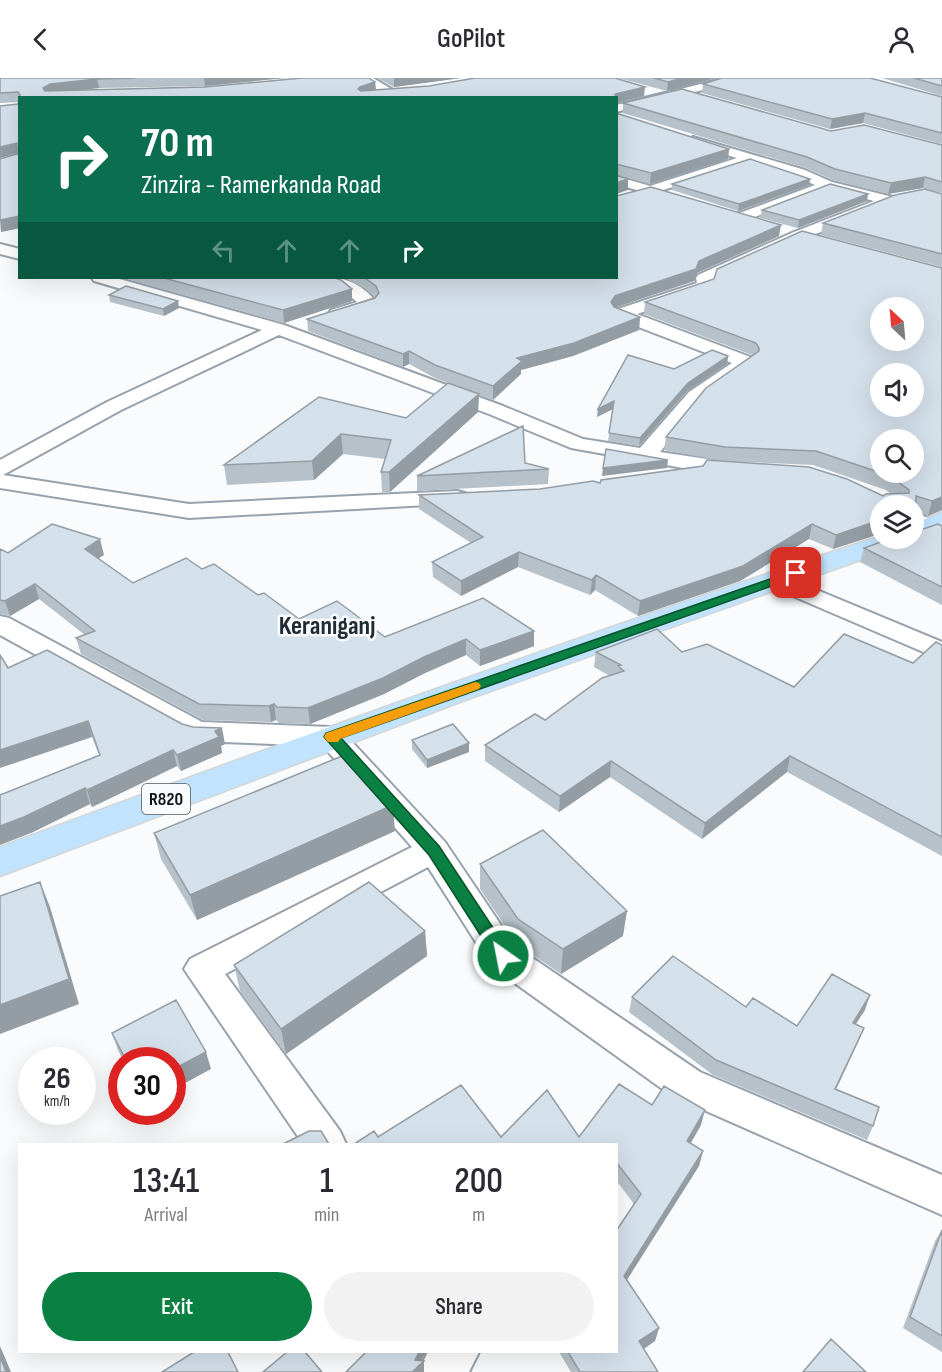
<!DOCTYPE html>
<style>
:root{--surface:#fff;--page:#f2f2f3;--text:#2b2b33;--muted:#7c7c81;--accent:#0b8043}
body{margin:0;font-family:"Sofia Sans Condensed",sans-serif;background:var(--page);color:var(--text);height:100vh;display:flex;flex-direction:column;font-size:22px;white-space:nowrap}
*{box-sizing:border-box;margin:0}
p{font-size:20px;color:var(--muted)}
.icon{flex:none;width:33px;height:33px;fill:none;stroke:currentColor;stroke-width:2;stroke-linecap:round;stroke-linejoin:round}
.map{position:relative;flex:1;overflow:hidden}
.side{position:absolute;left:18px;top:1065px;width:600px;height:210px;display:flex;flex-direction:column;background:var(--surface);border-radius:0px;box-shadow:0 6px 24px #0002}
.side>*{flex:none}
.hud{position:absolute;left:18px;top:18px;width:600px;height:183px;border-radius:0px;box-shadow:0 6px 24px #0002;background:#0b6e4f;color:#fff;overflow:hidden}
.needle{width:39px;rotate:334deg}
.tools{position:absolute;left:870px;top:219px;display:grid;gap:12px}
.tools a{display:grid;place-items:center;width:54px;height:54px;border-radius:50%;background:var(--surface);box-shadow:0 6px 24px #0002;font-size:30px}
.speed{position:absolute;left:18px;top:969px;display:flex;gap:12px;font-size:30px;font-weight:700;text-align:center}
.speed>*{display:grid;place-content:center;width:78px;height:78px;border-radius:50%;background:var(--surface);box-shadow:0 6px 24px #0002;line-height:1}
.speed small{font-size:15px;font-weight:400}
.speed .limit{border:9px solid #d22;background:#fff;color:#111}
.pin{position:absolute;display:grid;place-items:center;width:51px;height:51px;color:#fff;margin:-26px;border-radius:12px;box-shadow:0 3px 9px #0006}
.me{position:absolute;width:66px;margin:-33px;rotate:327deg;stroke-linejoin:round;filter:drop-shadow(0 0 4px #0008)}
.turn{display:flex;align-items:center;gap:21px;height:126px;padding:0 24px;font-size:27px}
.turn .icon{width:78px;height:78px;stroke-width:2.5}
.turn b{display:block;font-size:42px;line-height:51px}
.lanes{display:flex;align-items:center;height:57px;padding:0 24px;background:#0003;justify-content:center;gap:30px;direction:ltr}
.lanes .off{opacity:.35}
.eta{display:flex;justify-content:space-evenly;align-items:center;height:102px;text-align:center}
.eta b{font-size:36px;font-weight:600;line-height:42px}
.primary-button{display:flex;gap:12px;margin-top:auto;padding:12px 24px}
.primary-button a{flex:1;height:69px;border-radius:36px;background:var(--accent);color:#fff;font-size:24px;font-weight:600;line-height:69px;text-align:center}
.primary-button a+a{background:var(--page);color:var(--text)}
header{display:flex;justify-content:space-between;align-items:center;height:78px;padding:0 24px;background:var(--surface);font-size:27px;font-weight:600}
.map>svg:first-child{display:block}
.lines{fill:none;stroke-linecap:round;stroke-linejoin:round}
.street-casing{stroke:#97a2ac;stroke-width:4}
.primary-casing{stroke:#d4d5d5;stroke-width:3}
.street{fill:#fff;fill-rule:evenodd}
.primary{fill:#c1e3fe;fill-rule:evenodd}
.wall{fill:#b6c1c9}
.shaded-wall{fill:#949da4}
.building{fill:#d4e0ea;stroke:#949da4;stroke-width:1.5;fill-rule:evenodd}
.route{fill:#0b8043;stroke:#07532c;stroke-width:1.5}
.slow{fill:#f59e0b}
.labels{text-anchor:middle;dominant-baseline:central;stroke-width:5;stroke-linejoin:round;paint-order:stroke}
.shield{fill:#f9fbfd;stroke:#56595c;stroke-width:1.5}
.shield-label{font-size:18px;font-weight:bold;fill:#101417}
.district-label{font-size:26px;font-weight:bold;fill:#212b32;stroke:#f9fbfd}
</style>
<header><svg class="icon" aria-label="back" viewBox="0 0 24 24"><path d="M15 5l-7 7 7 7"/></svg>GoPilot<svg class="icon" aria-label="person" viewBox="0 0 24 24"><circle cx="12" cy="8" r="4"/><path d="M4 21q1-7 8-7t8 7"/></svg></header>
<div class="map">
<svg width="942" height="1294" viewBox="0 0 942 1294">
<rect width="100%" height="100%" fill="#f9fbfd"/>
<g class="lines">
<defs>
<path id="street" d="M360,0h13l25,15 -12,5h-25l20,-6z
M725,0h18l-1,2 -126,32v-7z
M693,59l112,33 27,12 61,15 2,3 -43,21 -48,17 -91,42 1,5 -2,4 -75,25 116,44 2,4 -52,38 -43,52 88,13 3,5 -3,5h-26l-151,-27 -82,-34 -210,-79 -158,75 -118,65 186,29 268,-13 8,2 3,5 -3,5 -276,15 -189,-30v-28l107,-58 155,-72 -168,-49 -2,-3h24l168,47 219,81 80,33 57,9 49,-56 43,-29 -117,-45 -3,-4 3,-4 82,-27 -1,-5 2,-3 96,-43 80,-31 -46,-12 -84,32h-10l-2,-3 2,-3 81,-30 -20,-9 -44,-13 -101,31 -34,-10v-8l34,10 87,-28 -48,-14 -2,-3z
M0,166l20,5v10l-20,-5z
M320,200c24,-3 43,6 58,26l-3,4 -38,11 -6,-1 -3,-4 3,-4 26,-8 -14,-12 -21,-9z
M914,434l28,12v16l-28,-12z
M776,495l166,69v18l-175,-75 -3,-5 3,-5z
M0,538l9,2 193,104 129,5 10,3 104,112 70,104 185,126 242,103v40l-270,-119 -181,-130 -63,-99 -203,107 115,157 6,13h-43l-119,-175 6,-10 222,-112 -89,-101 -126,-5 -10,-3 -187,-103z
M428,1274h51l-10,20h-51z"/>
<path id="primary" d="M942,434v19l-18,10 -13,1 -451,160 -460,174v-29c292,-108 585,-213 880,-311v2h34v-14z"/>
</defs>
<use href="#street" class="street-casing"/>
<use href="#primary" class="primary-casing"/>
<use href="#street" class="street"/>
<use href="#primary" class="primary"/>
</g>
<path class="wall" d="M0,0h285l-80,8 -106,2 -23,2 299,-8 1,8 268,6 -624,2v130l-19,4 -1,-73 19,-6 -19,5v-52l18,-2v-2l-18,1z
M377,0h84l-67,9z
M618,0h98l-49,13z
M882,0h60v18z
M703,6l239,13v47l-79,-21 -33,6 -128,-36z
M623,25l319,42v48l-19,-5 -35,6 -55,-14 -27,-12 -183,-55z
M616,35l113,36 -1,10 -78,25 -34,-9z
M810,101l-1,6 -71,26 -66,-21v-6z
M942,116v73l-121,-32 2,-12z
M867,123l-69,27 -38,-10 2,-8z
M779,158l-82,37 -3,8 -78,26 24,10 -1,13 -66,26 -52,14v4l-28,26 -14,-5 -1,17 -88,80h-8l-1,-20 4,-13 -42,-5 -29,26 -87,5 -3,-20 95,-68 87,21 42,-35 -13,-5 -26,-14 -6,3 -95,-36 -1,-12 68,-22 -11,-9 -19,-10h271z
M942,190v242l-14,6 -12,-4v9l-2,9v-24h-34v28l-47,15 -24,-10 -69,42 -102,35 -43,-26 -5,5 -72,-28 -57,29 -28,-19 -1,-15 39,-19 -52,-34v-14l121,-6 60,-6 283,13 8,-2 -5,-4 -73,-25 -91,-4 -58,-11 2,-13 86,-82 -108,-41 1,-12z
M123,200h212l17,11v12l-68,22z
M109,217l70,13 -15,8 -54,-14z
M728,278l-1,8 -40,27 -48,55 -31,-5 5,-32 -16,8 77,-48z
M525,385l24,6 -1,15 -131,7v-15z
M942,448v79l-82,-43 4,-14z
M0,471l8,4 96,2 -6,3 35,25 69,-14 56,26 41,24 86,18 98,-39 51,48 -54,20 -14,-11 -41,18 -41,21 -74,30 -31,-1 -3,-3 -5,2 -68,-2 -122,-66 -5,-16 9,-3 -46,-36 -29,17 -10,-2z
M942,567v211l-155,-84 -85,67 -92,-62 -51,35 -74,-51v-16l60,-25 65,-44 -16,-9 2,-15h86l112,35 119,-24z
M8,590l174,56 43,20 -4,2 1,7 -41,18 -4,-5 -85,41 -2,-3 -59,29 68,-78 -7,-18z
M412,662l57,12 -42,16 -15,-19z
M395,753l-198,89 -36,-61 -7,-26z
M480,786l143,72 -62,38 -44,-30 -37,-55z
M425,853l2,25 -141,98 -46,-63 -6,-26z
M632,919l114,10 51,19 68,-16 -9,14 8,4 -6,14 -22,48 37,36 -6,14 -154,-65 -84,-63z
M112,955l99,36 -39,-9h-49l-5,-10z
M652,1027l49,20 -10,18 12,8 -4,15 -72,114 32,48 -4,13 -11,8 14,23h-87l-12,-20h57l18,-148 -18,-24v-36l-238,-7h201z
M942,1152v122l-39,-24 32,-87z"/>
<path class="shaded-wall" d="M204,0h81l-80,8z
M394,0h67l-67,9z
M682,0h34l-49,13 1,-9z
M97,1l2,9 -47,5 -7,5 -2,-10 7,-4z
M375,4l1,9 -17,7 -1,-9 2,-2z
M645,9l-1,9 -28,7v-5h-1v-4z
M865,35l-2,10 -33,6 2,-10z
M17,65l2,10 -19,5v-11z
M729,71l-1,10 -78,25 1,-11z
M925,99l-2,11 -35,6 3,-11z
M628,101v11l-12,4v-11z
M810,101l-1,6 -71,26 1,-7z
M868,116l-1,7 -69,27 1,-8z
M20,138v12l-19,4 -1,-12z
M781,147l-2,11 -82,37 -3,8 -80,27 -3,-6 4,-6 84,-35z
M352,211v12l-68,22 -1,-13z
M178,223l1,7 -15,8 -1,-7z
M640,239l-1,13 -66,26 -52,14v4l-28,26v-14l24,-28z
M409,273v13l-6,3v-13z
M728,278l-1,8 -40,27 -48,55 1,-8 48,-55z
M479,316l-1,18 -88,80 -1,-20z
M614,323l-1,8 -16,8 1,-8z
M341,356l2,20 -29,26 -2,-19z
M668,382l-1,8 -65,8 1,-8z
M942,419v13l-14,6 4,-15z
M880,442v9l-1,5 -46,15 3,-14z
M812,446l-3,15 -69,42 -102,35 2,-15z
M100,461l4,16 -15,9 -4,-15z
M519,474l-1,15 -57,29v-15z
M596,497l-1,15 -5,5 2,-15z
M35,506l4,15 -29,17 -5,-15z
M534,553v15l-54,20v-16z
M466,561v16l-41,18 -41,21 -74,30 -2,-16z
M274,626l2,16 -5,2 -2,-16z
M88,643l4,16 -92,31v-18z
M222,650l3,16 -4,2 1,7 -41,18 -4,-16 38,-24z
M469,665v9l-42,16v-8z
M173,672l4,16 -85,41 -5,-17z
M790,678l-3,16 -85,67 3,-16z
M611,683l-1,16 -51,35 1,-16z
M85,710l5,16 -59,29 -31,12v-19z
M393,727l2,26 -198,89 -7,-25z
M40,804l10,25 29,97 -79,30v-29z
M627,833l-4,25 -62,38 2,-25z
M425,853l2,25 -141,98 -5,-25z
M870,917l-5,15 -18,27 6,-14z
M864,950l-6,14 -29,62 6,-15z
M206,974l5,17 -39,21v-20z
M705,1032l-4,15 -18,31 4,-15z
M703,1073l-4,15 -78,123 3,-13z
M659,1250l-4,13 -19,13 3,-13z
M0,1268l11,26h-5l-6,-16z
M419,1274h7l-7,13 5,-4v11h-12l3,-12z"/>
<path class="building" d="M0,0h135l-38,1 -47,5 -7,4 2,3 159,-4 98,-9h67l6,4 -15,5 -2,2 3,2 68,-5 46,-8h140l30,9 -30,7v4h-595v47l-3,-2 -17,4v-41l18,-2 2,-9 -2,-3 -18,1z
M654,0h28l-14,4z
M722,0h148l72,19v36l-77,-20 -33,6 -129,-35z
M914,0h28v8z
M682,11l149,42 33,-6 78,20v37l-17,-5 -34,6 -56,-14 -28,-12 -184,-54z
M616,35l113,36 -78,24 -35,-9z
M20,75v63l-20,4v-61z
M750,81l60,20 -71,25 -67,-20z
M616,97l12,4 -12,4z
M830,106l38,10 -69,26 -37,-10z
M651,109l130,38 -82,36 -3,8 -81,27 -4,6 3,5 26,10 -66,26 -57,15 5,3 -29,25 -58,-21 -26,-14 -6,3 -96,-35 68,-21 4,-5 -3,-7 -11,-8h251v-82z
M925,111l17,5v60l-119,-31 72,-28z
M802,153l140,37v229l-10,4 -16,-5v25h-2v-15h-34v14l-44,15 -24,-11 -69,42 -103,35 -44,-26 -4,5 -73,-28 -58,29 -29,-19 51,-25 -64,-42 121,-6 53,-8 7,2 1,-3 102,-14 4,-6 102,7 38,12 36,17 3,-2 23,-1v-3l-19,-14 -74,-25 -91,-4 -59,-10 40,-49 53,-37v-3l-3,-5 -111,-41 69,-23 3,-10zM880,230h34v32h-34zM880,296h34v32h-34zM880,362h34v32h-34z
M164,200h171l6,2 11,9 -69,21z
M126,208l52,15 -15,8 -54,-14z
M712,272l16,6 -40,27 -48,55 -31,-5 5,-32 -16,8 30,-54 46,14z
M448,305l31,11 -90,78h-8l10,-32 -50,-6 -29,27 -88,4 95,-68 87,21z
M523,348l2,37 24,6 -132,7z
M606,371l62,11 -65,8z
M52,446l48,15 -15,10 48,34 53,-25 16,11 12,-5 44,31 6,-2 35,26 38,-18 48,36 98,-39 51,33 -54,19 -14,-11 -42,18 -41,21 -75,30 -31,-1 -3,-3 -5,2 -70,-2 -123,-66 19,-7 -60,-47 -30,17 -5,-1v-51l8,4z
M938,446l4,2v61l-78,-39 28,-10h22v-6z
M657,551l25,23 25,-8 87,43 50,-53 69,29 23,-21 6,3v192l-152,-81 -85,67 -94,-62 -51,35 -75,-51 50,-31 10,6 57,-42 22,-7 -6,-5 3,-1 -25,-13z
M47,572l135,74 11,3 29,1 -7,3 4,6 -42,18 -4,-5 -86,40 -2,-2 -61,29 -24,9v-31l100,-40 -12,-34 -88,29v-95l8,13z
M453,646l16,19 -42,17 -15,-20z
M347,676l46,51 -203,90 -36,-62z
M543,752l84,81 -64,38 -45,-30 -38,-55z
M40,804l29,97 -69,26v-109z
M369,804l56,49 -144,98 -47,-64z
M673,878l73,51 7,-9 44,28 35,-52 38,21 -17,28 11,5 -29,61 44,18 -6,19 -157,-66 -84,-63z
M176,922l30,52 -34,18v-10h-46l-14,-27z
M619,1006l33,21 12,-19 41,24 -18,31 16,10 -79,125 35,52 -20,13 19,31h-78l-12,-20h48v-121l25,-37 -25,-32v-18h-262l20,-13 4,6 83,-52 40,52 46,-47 32,47z
M309,1053h12l8,13h-46z
M942,1152v106l-32,-19z
M831,1261l35,33h-63z
M194,1274h34l10,20h-76z
M287,1274h18l17,20h-59z
M366,1274h53l-4,8 9,1 -12,11h-66z
M0,1278l6,16h-6z"/>
<path class="route" d="M796,492l6,3 -2,3 -459,162 98,108 70,106 2,4 -2,5 -6,2 -6,-2 -68,-106 -105,-118 2,-4z"/>
<path class="slow" d="M475,604l4,1 2,3 -2,3 -139,50 -2,3h-10l-4,-5 2,-4z"/>
<g class="labels">
<rect class="shield" x="142" y="706" width="48" height="30" rx="4.5"/>
<g class="shield-label">
<text x="166" y="721">R820</text>
</g>
<g class="district-label">
<text x="327" y="548">Keraniganj</text>
</g>
</g>
</svg>
<div class="tools">
<a><svg class="needle" viewBox="-14 -14 28 28"><path d="M0-13l5 13h-10z" fill="#e53935"/><path d="M0 13l5-13h-10z" fill="#7c7c81"/></svg></a>
<a><svg class="icon" aria-label="sound" viewBox="0 0 24 24"><path d="M4 9h4l5-4v14l-5-4H4zM17 9q2 3 0 6"/></svg></a>
<a><svg class="icon" aria-label="search" viewBox="0 0 24 24"><circle cx="10" cy="10" r="6"/><path d="M15 15l6 6"/></svg></a>
<a><svg class="icon" aria-label="layers" viewBox="0 0 24 24"><path d="M12 4l9 5-9 5-9-5zM3 14l9 5 9-5"/></svg></a>
</div>
<div class="speed"><div>26<small>km/h</small></div><div class="limit">30</div></div>
<div class="pin" style="left:796px;top:495px;background:#d93025"><svg class="icon" aria-label="arrive" viewBox="0 0 24 24"><path d="M6 21V4h12l-3 4 3 4H6"/></svg></div>
<svg class="me" style="left:503px;top:878px" viewBox="-20 -20 40 40"><circle r="17" fill="#0b8043" stroke="#fff" stroke-width="3"/><path d="M0-11L8 9 0 5-8 9z" fill="#fff"/></svg>
<div class="hud">
<div class="turn"><svg class="icon" aria-label="right" viewBox="0 0 24 24"><path d="M7 20v-9h11M14 6l5 5-5 5"/></svg><div><b>70 m</b>Zinzira - Ramerkanda Road</div></div>
<div class="lanes"><svg class="icon off" aria-label="left" viewBox="0 0 24 24"><path d="M17 20v-9H6M10 6l-5 5 5 5"/></svg><svg class="icon off" aria-label="ahead" viewBox="0 0 24 24"><path d="M12 20V5M6 11l6-6 6 6"/></svg><svg class="icon off" aria-label="ahead" viewBox="0 0 24 24"><path d="M12 20V5M6 11l6-6 6 6"/></svg><svg class="icon" aria-label="right" viewBox="0 0 24 24"><path d="M7 20v-9h11M14 6l5 5-5 5"/></svg></div>
</div>
<section class="side">
<div class="eta">
<div><b>13:41</b><p>Arrival</p></div>
<div><b>1</b><p>min</p></div>
<div><b>200</b><p>m</p></div>
</div>
<div class="primary-button"><a>Exit</a><a>Share</a></div>
</section>
</div>
